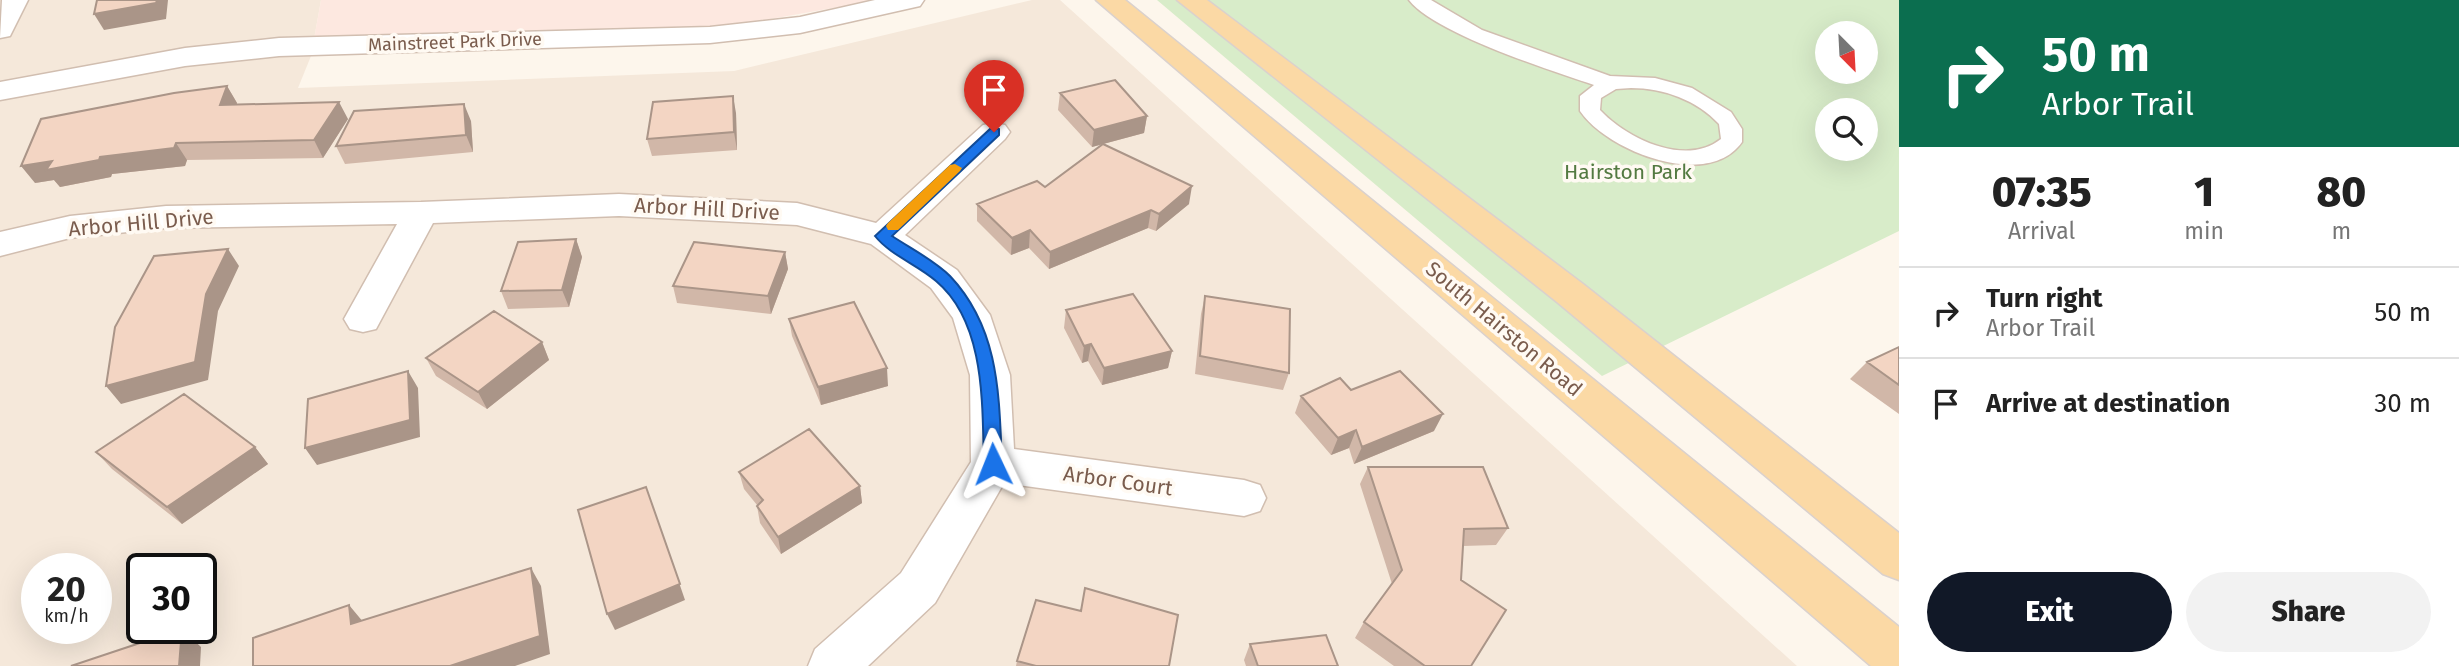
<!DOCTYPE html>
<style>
:root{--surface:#fff;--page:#f2f2f2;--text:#222;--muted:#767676;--line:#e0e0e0;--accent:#111827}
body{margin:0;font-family:"Fira Sans",sans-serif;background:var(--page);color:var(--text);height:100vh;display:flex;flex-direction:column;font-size:26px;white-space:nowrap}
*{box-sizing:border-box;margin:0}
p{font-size:23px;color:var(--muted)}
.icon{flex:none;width:38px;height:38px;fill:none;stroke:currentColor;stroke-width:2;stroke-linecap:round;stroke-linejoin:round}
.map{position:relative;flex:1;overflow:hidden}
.drawer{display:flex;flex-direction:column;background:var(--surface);width:560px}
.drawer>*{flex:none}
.top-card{background:#0b6e4f;color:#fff;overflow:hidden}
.needle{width:46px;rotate:156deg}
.buttons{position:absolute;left:1815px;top:21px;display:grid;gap:14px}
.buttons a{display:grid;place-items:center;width:63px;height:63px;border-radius:50%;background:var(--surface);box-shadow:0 7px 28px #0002;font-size:35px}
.speed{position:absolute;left:21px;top:553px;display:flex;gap:14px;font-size:35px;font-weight:700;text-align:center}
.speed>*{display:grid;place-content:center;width:91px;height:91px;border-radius:50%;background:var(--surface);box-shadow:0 7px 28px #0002;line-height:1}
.speed small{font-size:18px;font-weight:400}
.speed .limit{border:4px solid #111;border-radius:10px;background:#fff;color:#111}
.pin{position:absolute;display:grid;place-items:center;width:60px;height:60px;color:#fff;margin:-72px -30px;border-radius:50% 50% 50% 0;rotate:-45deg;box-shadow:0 0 7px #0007}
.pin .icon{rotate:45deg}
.me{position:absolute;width:77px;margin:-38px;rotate:358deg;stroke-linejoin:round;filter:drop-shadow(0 0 5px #0008)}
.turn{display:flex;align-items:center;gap:24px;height:147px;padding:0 28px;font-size:32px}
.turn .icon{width:91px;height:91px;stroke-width:2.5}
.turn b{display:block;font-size:49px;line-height:60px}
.eta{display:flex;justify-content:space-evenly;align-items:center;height:119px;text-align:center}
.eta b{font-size:42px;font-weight:800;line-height:49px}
.action{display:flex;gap:14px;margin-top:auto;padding:14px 28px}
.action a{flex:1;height:80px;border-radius:42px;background:var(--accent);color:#fff;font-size:28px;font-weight:800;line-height:80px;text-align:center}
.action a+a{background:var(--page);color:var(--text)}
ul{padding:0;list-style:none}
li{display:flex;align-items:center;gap:21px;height:91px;padding:0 28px;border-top:2px solid var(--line)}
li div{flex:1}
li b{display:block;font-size:26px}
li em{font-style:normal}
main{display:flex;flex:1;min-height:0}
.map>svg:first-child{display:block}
.residential{fill:#f5e8da;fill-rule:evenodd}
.commercial{fill:#fde8e0}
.green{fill:#d8ecc9;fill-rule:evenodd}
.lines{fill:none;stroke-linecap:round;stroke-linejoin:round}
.service-casing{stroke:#d1beb0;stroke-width:3}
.minor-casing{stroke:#d1beb0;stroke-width:3}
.primary-casing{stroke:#dad1cd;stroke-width:3}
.service{fill:#fff;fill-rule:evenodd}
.minor{fill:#fff;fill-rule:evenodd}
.primary{fill:#fbd9a5;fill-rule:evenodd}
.wall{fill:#d1b7a8}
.shaded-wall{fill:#aa9588}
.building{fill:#f3d5c3;stroke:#aa9588;stroke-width:2}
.route{fill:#1a73e8;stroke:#114b97;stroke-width:2}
.slow{fill:#f59e0b}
.labels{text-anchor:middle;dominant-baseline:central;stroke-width:7;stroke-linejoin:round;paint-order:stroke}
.far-street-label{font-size:18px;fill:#7a5c4d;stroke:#fffaf3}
.park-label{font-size:21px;fill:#537a41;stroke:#fffaf3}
.street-label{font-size:21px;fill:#7a5c4d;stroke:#fffaf3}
</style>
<main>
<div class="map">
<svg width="1899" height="666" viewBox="0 0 1899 666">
<rect width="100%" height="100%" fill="#fdf6ec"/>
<path class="residential" d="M0,0h321l-10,56 -13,32 436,-17 298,-71h28l737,666h-1797zM37,569h59v59h-59zM142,569h59v59h-59z"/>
<path class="commercial" d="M321,0h557l-181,32 -386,24z"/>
<path class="green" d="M1157,0h742v231l-297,145zM1827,33h39v39h-39zM1827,110h39v39h-39z"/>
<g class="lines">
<defs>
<path id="service" d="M1409,0h22l51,30 128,46 45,2 37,10 39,24 11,17v13c-34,49 -135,9 -162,-31v-15l14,-11c-42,-14 -160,-52 -185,-85zM1631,88c32,0 66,12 88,36l2,15c-35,28 -94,0 -121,-29l1,-12 15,-9z"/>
<path id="minor" d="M2,0h26l-18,36 -10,2z
M875,0h49l-4,6 -120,27 -90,10 -431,13 -94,10 -185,34v-18l185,-34 94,-10 431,-11 90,-10z
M994,123l11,2 5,7 -5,7 -100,96 52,35 33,45 20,60 4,74 230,31 16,5 6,13 -6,13 -16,5 -240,-33 -69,120 -67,63h-60l7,-17 86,-76 70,-111 -1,-87 -17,-57 -22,-30 -60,-44 -74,-19 -178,-9 -186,7 -57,106 -13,3 -13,-3 -6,-10 53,-95 -231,4 -96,10 -70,18v-24l70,-16 96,-10 255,-4 198,-8 178,9 79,20 107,-98z"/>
<path id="primary" d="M1096,0h29l774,627v39h-28z
M1177,0h30l376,284 316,249v47l-16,-6 -326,-272z"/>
</defs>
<use href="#service" class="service-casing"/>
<use href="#minor" class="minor-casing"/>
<use href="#primary" class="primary-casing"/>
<use href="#service" class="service"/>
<use href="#minor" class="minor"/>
<use href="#primary" class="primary"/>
</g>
<path class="wall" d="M227,86l10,17v1l111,15 -25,39 -136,2 -2,6 -73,8 -1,3 -51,10 -6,-7 -19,3z
M1060,93l87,23 -3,17 -41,11 86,60 -33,27 -8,-3 -99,41 -20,-21 -18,7 -34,-34v-17l68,-17 58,-43 -11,3 -34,-37z
M736,113l1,37 -85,6 -5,-17z
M471,121l2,31 -128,12 -9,-18z
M576,239l6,18 -13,50 -61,2 -7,-18z
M785,252l3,17 -17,45 -94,-11 -4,-17z
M1205,296l84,77 -6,17 -88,-16 6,-60z
M1066,310l106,41 -4,17 -66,17 -14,-24 -6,2 -18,-35z
M789,319l99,67 -67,19 -29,-69z
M542,342l7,18 -62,49 -51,-33 -10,-18z
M1899,347v67l-49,-35 17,-17z
M1351,390l83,41 -80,33 -5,-16 -18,7 -36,-42 6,-17z
M255,447l13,17 -86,60 -70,-55 -16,-17z
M1368,467l140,61 -12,17 -33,1 -2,34 10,86h-77l-39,-28 9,-16 28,-38 -32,-100z
M739,472l121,14 2,17 -81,51 -21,-31 -3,-17v-1l-13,-16z
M1250,644l88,22h-92l-2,-6z
M1017,661l152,5h-153z"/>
<path class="shaded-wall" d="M157,0h11l-2,19 -62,11 -10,-16z
M227,86l10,17 -7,18 -10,-16z
M733,96l3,17 1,37 -3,-18z
M339,102l9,17 -25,39 -9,-18z
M464,104l7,17 2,31 -7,-17z
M1147,116l-3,17 -52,14 2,-17z
M176,143l11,17 -2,6 -73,8 -1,3 -51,10 -6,-7 -19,3 -14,-17 31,-5 48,-4z
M1192,186l-3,18 -33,27 3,-17z
M1151,210l-3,18 -99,41 1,-17z
M1030,230l-1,18 -18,7 1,-17z
M576,239l6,18 -13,50 -7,-17z
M228,249l11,17 -21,45 -10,69 -87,24 -15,-18 100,-92z
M785,252l3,17 -17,45 -3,-18z
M542,342l7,18 -62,49 -9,-17z
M1091,344l-3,17 -6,2 2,-17z
M1172,351l-4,17 -66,17 2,-17z
M887,368l1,18 -67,19 -3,-18z
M408,371l10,17 2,49 -103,28 -12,-17z
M1443,414l-9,17 -80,33 8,-17z
M1356,430l-7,18 -18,7 7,-17z
M255,447l13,17 -86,60 -15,-17z
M860,486l2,17 -81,51 -3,-17z
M652,504l33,96 -70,30 -8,-16z
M531,568l10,18 9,68 -35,12h-65z
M349,605l15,18 -13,1z
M182,629l19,18 -1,19h-21z"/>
<path class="building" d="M97,0h60l-1,3 -62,11z
M1115,80l32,36 -53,14 -34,-37z
M227,86l-7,19 119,-3 -25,38 -138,3 -2,5 -74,9 -1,3 -53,10 6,-9 -31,5 20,-47 133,-26z
M733,96l1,36 -87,7 6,-37z
M464,104l2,31 -130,11 18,-35z
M1103,144l89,42 -33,28 -8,-4 -101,42 -20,-22 -18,8 -35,-34 60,-23 8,6z
M576,239l-14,51 -61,1 17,-49z
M694,242l91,10 -17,44 -95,-10z
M228,249l-22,45 -11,68 -89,24 9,-59 39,-71z
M1133,294l39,57 -68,17 -13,-24 -7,2 -18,-36z
M1205,296l85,13 -1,64 -89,-17z
M854,302l33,66 -69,19 -29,-68z
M494,311l48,31 -64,50 -52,-34z
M1899,347v38l-32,-23z
M408,371l2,49 -105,28 3,-49z
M1400,371l43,43 -81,33 -6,-17 -18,8 -37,-42 39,-18 11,12z
M184,394l71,53 -88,60 -71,-55z
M809,429l51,57 -82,51 -21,-31 6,-6 -24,-28z
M1368,467h115l25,61 -44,1 -3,51 45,30 -35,56h-46l-61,-44 38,-52z
M646,487l34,97 -73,30 -29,-104z
M531,568l9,68 -90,30h-197v-28l96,-33 2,19z
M1085,588l93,27 -9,51h-133l-19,-5 19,-61 45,11z
M182,629l-3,37h-108z
M1326,635l12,31h-80l-8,-22z"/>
<path class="route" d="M994,128l5,1v6l-107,101c18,12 42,24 58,40 50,53 49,120 52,188l-3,5 -6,2 -7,-2 -2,-5c-2,-59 2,-141 -48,-183 -18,-16 -46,-26 -61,-45l115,-107z"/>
<path class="slow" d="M955,164l7,4 -2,3 -62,59h-10l-2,-4 2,-3 62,-58z"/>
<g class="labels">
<g class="far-street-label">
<text transform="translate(455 42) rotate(-2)">Mainstreet Park Drive</text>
</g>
<g class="park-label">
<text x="1628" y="172">Hairston Park</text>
</g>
<g class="street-label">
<text transform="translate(707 209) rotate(3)">Arbor Hill Drive</text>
<text transform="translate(141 223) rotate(-5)">Arbor Hill Drive</text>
<text transform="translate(1504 329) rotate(40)">South Hairston Road</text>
<text transform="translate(1118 481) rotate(8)">Arbor Court</text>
</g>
</g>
</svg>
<div class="buttons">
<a><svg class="needle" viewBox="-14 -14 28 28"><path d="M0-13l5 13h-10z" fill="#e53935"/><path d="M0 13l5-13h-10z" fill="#767676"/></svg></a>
<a><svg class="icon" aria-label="search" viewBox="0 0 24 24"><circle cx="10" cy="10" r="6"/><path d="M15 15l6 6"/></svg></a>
</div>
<div class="speed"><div>20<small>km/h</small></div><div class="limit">30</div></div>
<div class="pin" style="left:994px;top:132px;background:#d93025"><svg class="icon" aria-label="arrive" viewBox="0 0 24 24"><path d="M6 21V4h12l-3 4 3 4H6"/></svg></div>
<svg class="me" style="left:993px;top:464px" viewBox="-20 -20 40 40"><path d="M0-17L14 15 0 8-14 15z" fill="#1a73e8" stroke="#fff" stroke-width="4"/></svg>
</div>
<section class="drawer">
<div class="top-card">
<div class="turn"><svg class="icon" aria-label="right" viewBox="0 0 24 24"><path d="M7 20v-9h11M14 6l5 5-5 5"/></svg><div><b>50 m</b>Arbor Trail</div></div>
</div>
<div class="eta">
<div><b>07:35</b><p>Arrival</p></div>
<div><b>1</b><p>min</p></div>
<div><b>80</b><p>m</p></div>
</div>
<ul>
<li><svg class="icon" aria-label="right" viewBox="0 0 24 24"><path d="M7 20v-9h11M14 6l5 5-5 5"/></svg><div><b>Turn right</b><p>Arbor Trail</p></div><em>50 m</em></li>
<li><svg class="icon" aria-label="arrive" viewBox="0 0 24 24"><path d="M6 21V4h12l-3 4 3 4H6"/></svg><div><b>Arrive at destination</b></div><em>30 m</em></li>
</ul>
<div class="action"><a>Exit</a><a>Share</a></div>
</section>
</main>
